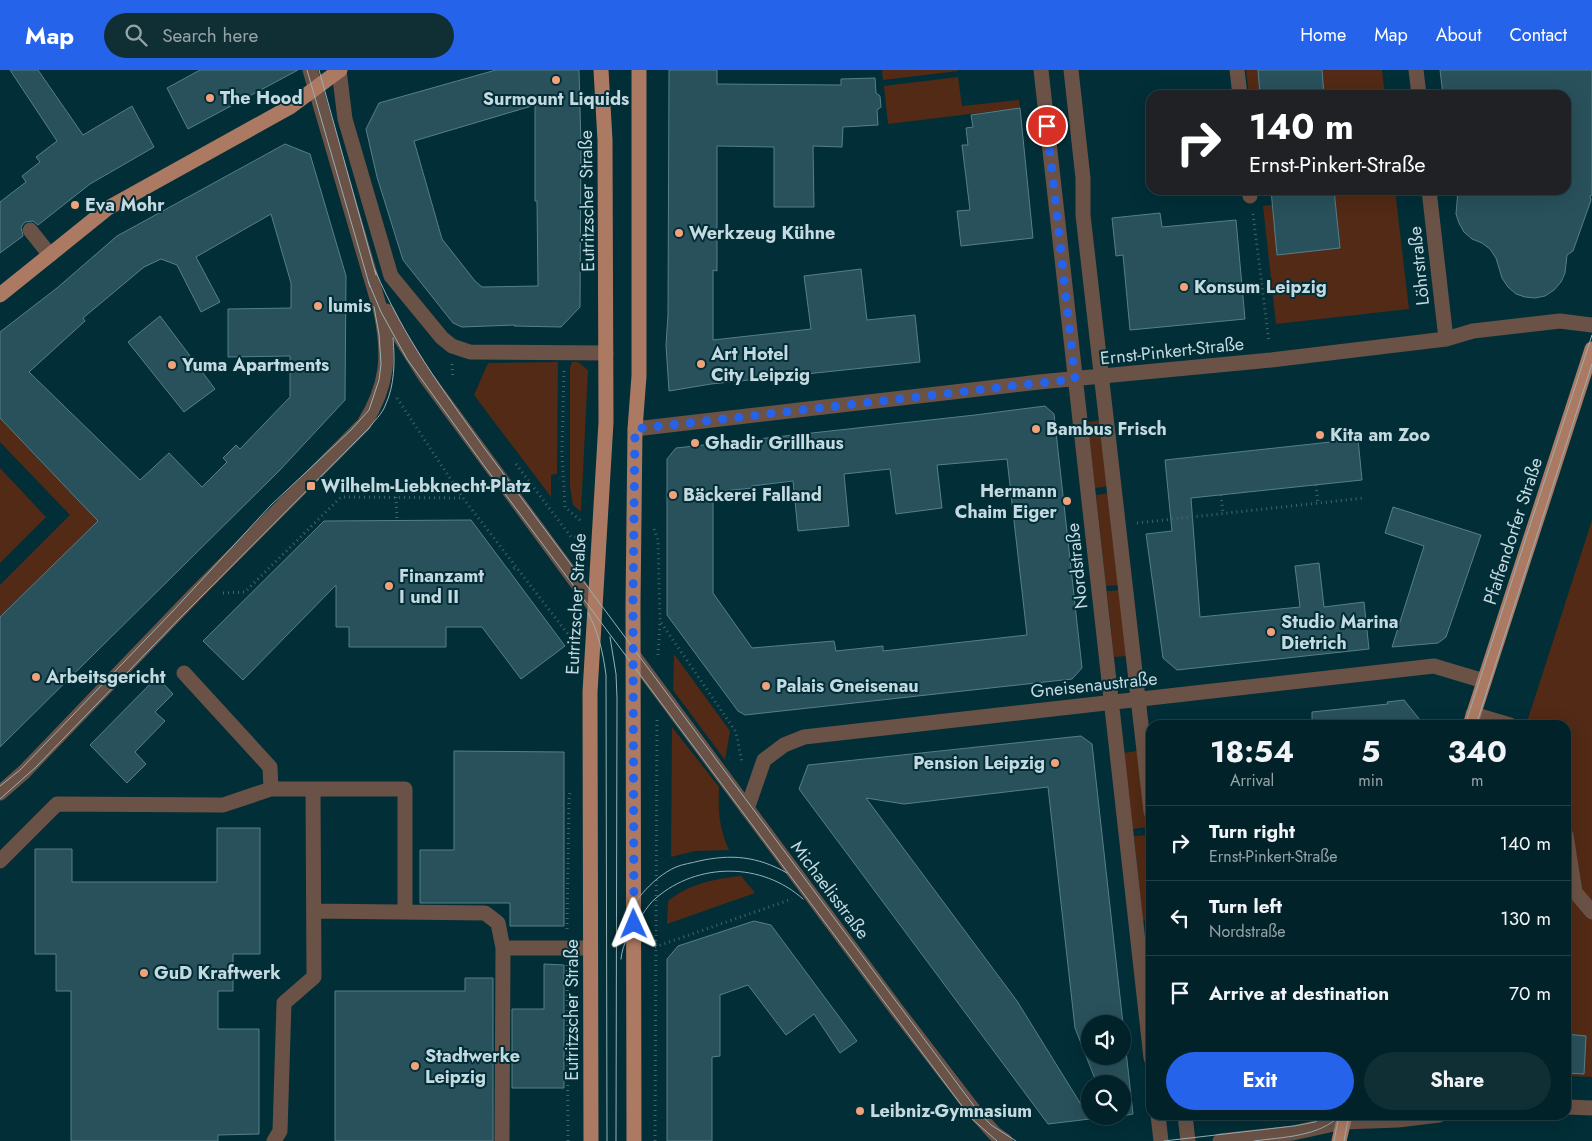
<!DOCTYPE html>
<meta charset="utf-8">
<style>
:root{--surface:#022229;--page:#102f35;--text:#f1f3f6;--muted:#96a4a8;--line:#233f46;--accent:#2563eb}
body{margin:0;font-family:Jost,sans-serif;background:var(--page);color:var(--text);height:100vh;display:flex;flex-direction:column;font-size:19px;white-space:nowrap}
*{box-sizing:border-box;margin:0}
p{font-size:16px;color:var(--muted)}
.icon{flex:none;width:28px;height:28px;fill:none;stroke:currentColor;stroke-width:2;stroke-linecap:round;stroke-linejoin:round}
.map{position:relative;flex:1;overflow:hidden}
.panel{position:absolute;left:1146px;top:650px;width:425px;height:400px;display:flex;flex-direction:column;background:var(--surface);border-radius:15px;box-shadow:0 5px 20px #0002,0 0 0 1px var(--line)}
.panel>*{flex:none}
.hud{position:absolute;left:1146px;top:20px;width:425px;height:105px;border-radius:15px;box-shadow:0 5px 20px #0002,0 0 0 1px var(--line);background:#202124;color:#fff;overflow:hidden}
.fabs{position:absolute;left:1081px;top:945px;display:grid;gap:10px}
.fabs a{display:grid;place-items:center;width:50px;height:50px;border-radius:50%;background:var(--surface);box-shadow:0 5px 20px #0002,0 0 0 1px var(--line);font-size:25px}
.pin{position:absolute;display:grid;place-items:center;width:42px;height:42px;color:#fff;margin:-21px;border:2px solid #fff;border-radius:50%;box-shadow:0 1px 5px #0007}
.me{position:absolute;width:55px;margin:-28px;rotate:359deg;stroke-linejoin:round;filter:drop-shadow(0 0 4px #0008)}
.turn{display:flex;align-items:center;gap:18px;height:105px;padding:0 20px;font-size:22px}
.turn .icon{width:65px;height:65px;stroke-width:2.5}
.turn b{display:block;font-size:35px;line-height:42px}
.eta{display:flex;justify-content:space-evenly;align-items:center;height:85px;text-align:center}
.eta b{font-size:30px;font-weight:700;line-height:35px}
.primary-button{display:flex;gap:10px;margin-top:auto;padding:10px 20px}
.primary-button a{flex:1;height:58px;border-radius:30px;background:var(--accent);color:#fff;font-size:20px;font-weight:700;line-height:58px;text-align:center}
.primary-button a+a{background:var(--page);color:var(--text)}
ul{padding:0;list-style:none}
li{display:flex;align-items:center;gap:15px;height:75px;padding:0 20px;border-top:1px solid var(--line)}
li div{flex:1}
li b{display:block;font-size:19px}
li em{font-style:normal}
header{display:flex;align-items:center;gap:30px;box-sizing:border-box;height:70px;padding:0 25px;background:var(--accent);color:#fff}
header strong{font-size:24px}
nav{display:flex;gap:28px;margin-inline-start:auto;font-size:18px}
.search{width:350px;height:45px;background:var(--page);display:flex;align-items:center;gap:12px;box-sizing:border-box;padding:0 18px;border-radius:28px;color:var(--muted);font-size:19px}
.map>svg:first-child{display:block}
.green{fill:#522a15}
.building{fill:#29515b;stroke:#567f89;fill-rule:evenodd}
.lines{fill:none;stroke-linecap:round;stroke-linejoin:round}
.path{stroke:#42666e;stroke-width:3;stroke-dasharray:1 4;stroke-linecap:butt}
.minor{stroke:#6b5246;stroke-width:15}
.major{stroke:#ac7a62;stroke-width:15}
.tram{stroke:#96b0b7;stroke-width:1}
.route{stroke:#2563eb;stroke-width:9;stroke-dasharray:0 16.2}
.poi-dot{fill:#f1a27b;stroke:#022e37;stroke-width:2}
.labels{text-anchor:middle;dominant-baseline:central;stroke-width:4;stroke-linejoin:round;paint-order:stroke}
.poi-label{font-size:18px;font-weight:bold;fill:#c5dae0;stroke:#022e37;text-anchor:start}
.street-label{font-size:18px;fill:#c5dae0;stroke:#022e37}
</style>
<header>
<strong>Map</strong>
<div class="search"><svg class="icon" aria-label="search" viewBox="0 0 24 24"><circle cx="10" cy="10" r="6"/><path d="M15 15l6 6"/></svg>Search here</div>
<nav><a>Home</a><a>Map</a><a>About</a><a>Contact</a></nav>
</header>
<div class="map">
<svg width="1592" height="1071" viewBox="0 0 1592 1071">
<rect width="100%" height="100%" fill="#022e37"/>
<path class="green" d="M882,0h76v1l-75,9z
M1246,0h12l2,25h-11z
M1322,0h60l3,25h-61z
M958,7l4,29 57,-6 1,8 -132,16 -4,-38z
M1334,120h61l14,119 -133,15 -13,-118 9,-1 5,49 63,-6z
M558,292l-1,112 -6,1v22l-77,-102 14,-32z
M572,292h6l10,8 -7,142 -8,-7 -3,-18v-119z
M0,348l98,103 -98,96v-32l70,-70 -70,-73z
M1101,350l8,66 -14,2 -8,-66z
M0,398l46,49 -46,46z
M1109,423l11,92 -14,1 -10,-91z
M1592,450v557l-26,-1v-351h-40z
M1121,520l7,66 -14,1 -7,-66z
M674,584l56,77 -5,29 -52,-70z
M672,657l47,60c-1,25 0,40 10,63l-34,1 -24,6z
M1137,681l10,76 -14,2 -10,-76z
M1148,765l3,29v56l-8,1 -9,-85z
M741,806l14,17 -88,31 1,-23c21,-17 45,-22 73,-25z"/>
<path class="building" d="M10,0h28l45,65 49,-29 22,41 -64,37 -52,41 -5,-4 -8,1 -4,5 2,9 -23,17v-51l26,-20 -4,-6 18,-14 -4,-5 21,-16z
M200,0h98l-110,59 -21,-41z
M496,0h83l2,76 -1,161 -19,20 -47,-1 1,-1 -53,2 -9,-4 -50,-63 -26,-83 -11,-48 13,-26zM535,35v96h2l1,85 -56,1 -7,-6 -33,-42 -28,-98z
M669,0h48v14l124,1v-6l34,-1 1,15 4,3 1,11 -4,3 1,15 -35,2 -1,20 -29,-1 1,61h-40v-60l-57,-1v125l-4,-1v70l98,-11 -7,-53 57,-7 6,51 48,-5 5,47 -209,22 -42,7 -3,-46 2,-30z
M1258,0h64l2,25h-64z
M1440,0h152v125l-2,1 1,4 -18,51 -6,4 -2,18 -4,9 -7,8 -9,6 -10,2 -10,-1 -9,-3 -8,-7 -6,-9 -6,-20 -6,-9 -8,-6 -10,-4 -8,-7 -5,-9 -3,-9 2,-24h108v-95h-123z
M1020,38l13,130 -72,8 -4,-35 13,-1 -8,-65h6l-2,-17 7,-1 -2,-12z
M285,74l25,10 36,122 -1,124 -66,71 -279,276v-130l98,-96 -98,-103v-86l57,-44 60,-52zM271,144l20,69v25l-63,1v48l62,-1v41l-50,52 -4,-4 -13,13 4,4 -25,25 -33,-34 -29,27 -111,-108 56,-51 -2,-3 61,-51 17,-8 16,6 24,47 19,-10 -24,-45z
M1271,120h63l6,58 -63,7z
M1160,143l2,14 74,-7 9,99 -115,11 -7,-75 -7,1 -4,-38z
M160,246l55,73 -31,23 -56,-70z
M1045,336l9,8 28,254 -10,11 -327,36 -7,-4 -71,-96v-156l9,-11 299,-33zM1007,389l20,176 -144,16v-5l-47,5 -2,-10 -82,7 -39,-55v-101l39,-4v-2l41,-5 5,50 51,-5 -5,-52 46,-5 6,45 46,-6 -5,-43z
M1358,369l4,41 -171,18 9,119 100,-10 -5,-41 24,-3 5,44 40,-5 5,47 -192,21 -14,-12 -17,-124 26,-3 -7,-71z
M1393,437l88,28 -35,102 -8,6 -46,4 32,-101 -39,-13z
M471,450l94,126 -44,33 -39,-52h-36v20h-97v-20h-13v-42l-93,95 -40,-39 121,-120z
M157,607l16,17 -18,18 10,9 -30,31 11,12 -19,19 -37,-38z
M1404,630l20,25h-112v-13l76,-8 -1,-2z
M1081,666l11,8 41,370 -11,2v-32h-25l-22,-56 -27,-241 -144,17 -38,-6 151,203 73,118 -42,5 -249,-335 9,-24zM1090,954h32v32h-32z
M454,681l110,1v174h-54v-23h-90v-53h34z
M217,758h43v126h-27v37h-15v38h41v105l-41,1v6h-147v-150h-15v-37h-21v-105h37v33h145z
M754,851l17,4 86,116 -17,12 -26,-39 -28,21 -38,-50 -28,10v61l-8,1v84h-45v-182l11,-13z
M544,894l20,1v123h-52v-79h32z
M465,908h28v163h-158v-150h130z
M1566,964l20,2 -2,38 -18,-1z"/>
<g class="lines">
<path class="path" d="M1253,144l16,128
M452,294l1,15
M564,301l-2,82 3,54 17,15
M397,328l66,100 111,144
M516,394l55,73h9
M1316,415l2,18
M1221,425l2,19
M396,427l1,23
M1137,453l227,-25
M654,459l4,11 2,81 76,111 6,31
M509,501l7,-4
M223,523l22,-1 96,-95 122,1
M658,585l2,-34
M567,859l2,-132 1,-4
M655,877l137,-48
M567,895l1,176
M655,1071l2,-422"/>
<path class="minor" d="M339,0l6,49 46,157 51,62 10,8 18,6 136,1
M1041,0l110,988
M1071,0l12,108v37l68,597
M1237,0l3,25
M1416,0l3,25
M1250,120v6
M1429,120l17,149
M30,160l20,25
M387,241l12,24 26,41 169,230
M635,359l404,-47 232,-22 175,-21 27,-8 87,-10 32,4
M633,585l263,354 79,103 20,22 10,7
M184,603l86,94 1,22
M1473,644l37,11
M313,719h92v123
M0,723l24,-21 171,-178 169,-170c24,-39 26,-68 17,-112l-71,-242
M747,739l17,-49 20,-15 20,-8 630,-71 50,15
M1566,765l9,57 17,20
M0,791l57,-57 166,1 48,-16h42l1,188 -30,26 -4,128 -6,10
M314,841l171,2 13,10 5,25h87
M1566,1037l26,1
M1158,1045l3,26
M1185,1045l3,26
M502,1071l1,-193
M1220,1071l73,-8 50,-11 55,-2 41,-5"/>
<path class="major" d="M0,225l108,-87 182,-101 50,-37
M1470,655l122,-376
M591,1071l-1,-449 16,-270 -1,-282 -4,-70
M634,1071l-1,-536 2,-176 4,-53v-306
M1339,1071l6,-26"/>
<path class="tram" d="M307,0l63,217
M319,0l57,205
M375,200c29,68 67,119 110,179l492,661 14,15 25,16
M368,211l13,31 26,47 78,108 486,651 26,23
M588,543c11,20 15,40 18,62l1,466
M610,567l6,37 1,24 -1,443
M1465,655l127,-390
M1476,655l116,-361
M0,716l20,-16 152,-158 99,-107 80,-75 18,-20 10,-30 2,-16 -2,-30 -5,-27
M0,729l36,-32 144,-149 189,-190c5,-7 13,-14 16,-22 10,-21 10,-45 8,-68
M618,860c12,-24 33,-52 58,-63 7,-3 16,-4 23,-6 32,-7 58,-5 88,12
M621,889c1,-15 11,-32 21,-44 4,-6 9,-13 14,-17 42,-36 106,-36 147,1
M1164,1071l130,-15 21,-4 11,-7
M1254,1071c29,-4 65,-4 87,-26
M1334,1071l5,-26
M1344,1071l5,-26"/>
</g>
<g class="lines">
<path class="route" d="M634,854l-1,-318 2,-177 440,-50 -28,-253"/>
</g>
<g class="poi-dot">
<circle cx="556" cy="10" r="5"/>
<circle cx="210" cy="28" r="5"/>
<circle cx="75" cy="135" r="5"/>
<circle cx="679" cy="163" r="5"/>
<circle cx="1184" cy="217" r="5"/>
<circle cx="318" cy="236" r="5"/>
<circle cx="701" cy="294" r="5"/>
<circle cx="172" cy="295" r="5"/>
<circle cx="1036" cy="359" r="5"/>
<circle cx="1320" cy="365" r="5"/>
<circle cx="695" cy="373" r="5"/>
<rect x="306" y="411" width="10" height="10" rx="2.5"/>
<circle cx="673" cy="425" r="5"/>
<circle cx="1067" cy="431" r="5"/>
<circle cx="389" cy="516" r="5"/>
<circle cx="1271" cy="562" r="5"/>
<circle cx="36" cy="607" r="5"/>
<circle cx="766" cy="616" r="5"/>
<circle cx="1055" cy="693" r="5"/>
<circle cx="144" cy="903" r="5"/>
<circle cx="415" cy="996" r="5"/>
<circle cx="860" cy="1041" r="5"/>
</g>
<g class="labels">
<g class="poi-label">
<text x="220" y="28">The Hood</text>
<text x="556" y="29" text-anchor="middle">Surmount Liquids</text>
<text x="85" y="135">Eva Mohr</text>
<text x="689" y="163">Werkzeug Kühne</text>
<text x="1194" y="217">Konsum Leipzig</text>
<text x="328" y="236">lumis</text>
<text x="711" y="284">Art Hotel<tspan x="711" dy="21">City Leipzig</tspan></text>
<text x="182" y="295">Yuma Apartments</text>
<text x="1046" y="359">Bambus Frisch</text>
<text x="1330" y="365">Kita am Zoo</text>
<text x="705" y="373">Ghadir Grillhaus</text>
<text x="321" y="416">Wilhelm-Liebknecht-Platz</text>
<text x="1057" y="421" text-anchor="end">Hermann<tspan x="1057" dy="21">Chaim Eiger</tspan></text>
<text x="683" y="425">Bäckerei Falland</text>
<text x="399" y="506">Finanzamt<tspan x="399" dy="21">I und II</tspan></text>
<text x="1281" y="552">Studio Marina<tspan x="1281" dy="21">Dietrich</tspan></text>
<text x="46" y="607">Arbeitsgericht</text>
<text x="776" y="616">Palais Gneisenau</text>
<text x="1045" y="693" text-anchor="end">Pension Leipzig</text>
<text x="154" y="903">GuD Kraftwerk</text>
<text x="425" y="986">Stadtwerke<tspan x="425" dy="21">Leipzig</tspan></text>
<text x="870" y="1041">Leibniz-Gymnasium</text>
</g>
<g class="street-label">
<text transform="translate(587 131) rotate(-91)">Eutritzscher Straße</text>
<text transform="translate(1419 196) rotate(-96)">Löhrstraße</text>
<text transform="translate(1172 281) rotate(-6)">Ernst-Pinkert-Straße</text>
<text transform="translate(1513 461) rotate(-72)">Pfaffendorfer Straße</text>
<text transform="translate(1077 496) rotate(-96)">Nordstraße</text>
<text transform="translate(576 534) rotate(-87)">Eutritzscher Straße</text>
<text transform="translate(1094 615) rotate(-6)">Gneisenaustraße</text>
<text transform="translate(830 820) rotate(53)">Michaelisstraße</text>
<text transform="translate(572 940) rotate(-90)">Eutritzscher Straße</text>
</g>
</g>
</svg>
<div class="fabs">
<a><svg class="icon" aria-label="sound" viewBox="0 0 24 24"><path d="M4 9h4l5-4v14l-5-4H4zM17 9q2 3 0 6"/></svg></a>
<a><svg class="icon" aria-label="search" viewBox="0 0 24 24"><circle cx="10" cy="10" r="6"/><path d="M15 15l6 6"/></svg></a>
</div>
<div class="pin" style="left:1047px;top:56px;background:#d93025"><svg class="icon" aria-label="arrive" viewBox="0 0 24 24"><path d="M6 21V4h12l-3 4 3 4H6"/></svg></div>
<svg class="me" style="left:634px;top:854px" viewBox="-20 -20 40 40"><path d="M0-17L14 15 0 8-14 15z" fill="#2563eb" stroke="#fff" stroke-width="4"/></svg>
<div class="hud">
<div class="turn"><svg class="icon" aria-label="right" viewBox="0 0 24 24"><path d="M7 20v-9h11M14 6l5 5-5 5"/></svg><div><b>140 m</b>Ernst-Pinkert-Straße</div></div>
</div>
<section class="panel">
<div class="eta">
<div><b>18:54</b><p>Arrival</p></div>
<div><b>5</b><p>min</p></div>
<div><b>340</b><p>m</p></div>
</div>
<ul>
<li><svg class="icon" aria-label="right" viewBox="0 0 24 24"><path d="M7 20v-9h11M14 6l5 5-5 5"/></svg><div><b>Turn right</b><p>Ernst-Pinkert-Straße</p></div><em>140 m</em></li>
<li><svg class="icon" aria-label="left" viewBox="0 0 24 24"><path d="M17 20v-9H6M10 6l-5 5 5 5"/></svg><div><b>Turn left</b><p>Nordstraße</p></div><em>130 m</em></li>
<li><svg class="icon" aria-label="arrive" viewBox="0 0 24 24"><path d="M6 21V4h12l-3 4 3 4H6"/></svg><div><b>Arrive at destination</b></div><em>70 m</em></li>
</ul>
<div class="primary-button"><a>Exit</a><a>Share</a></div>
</section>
</div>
